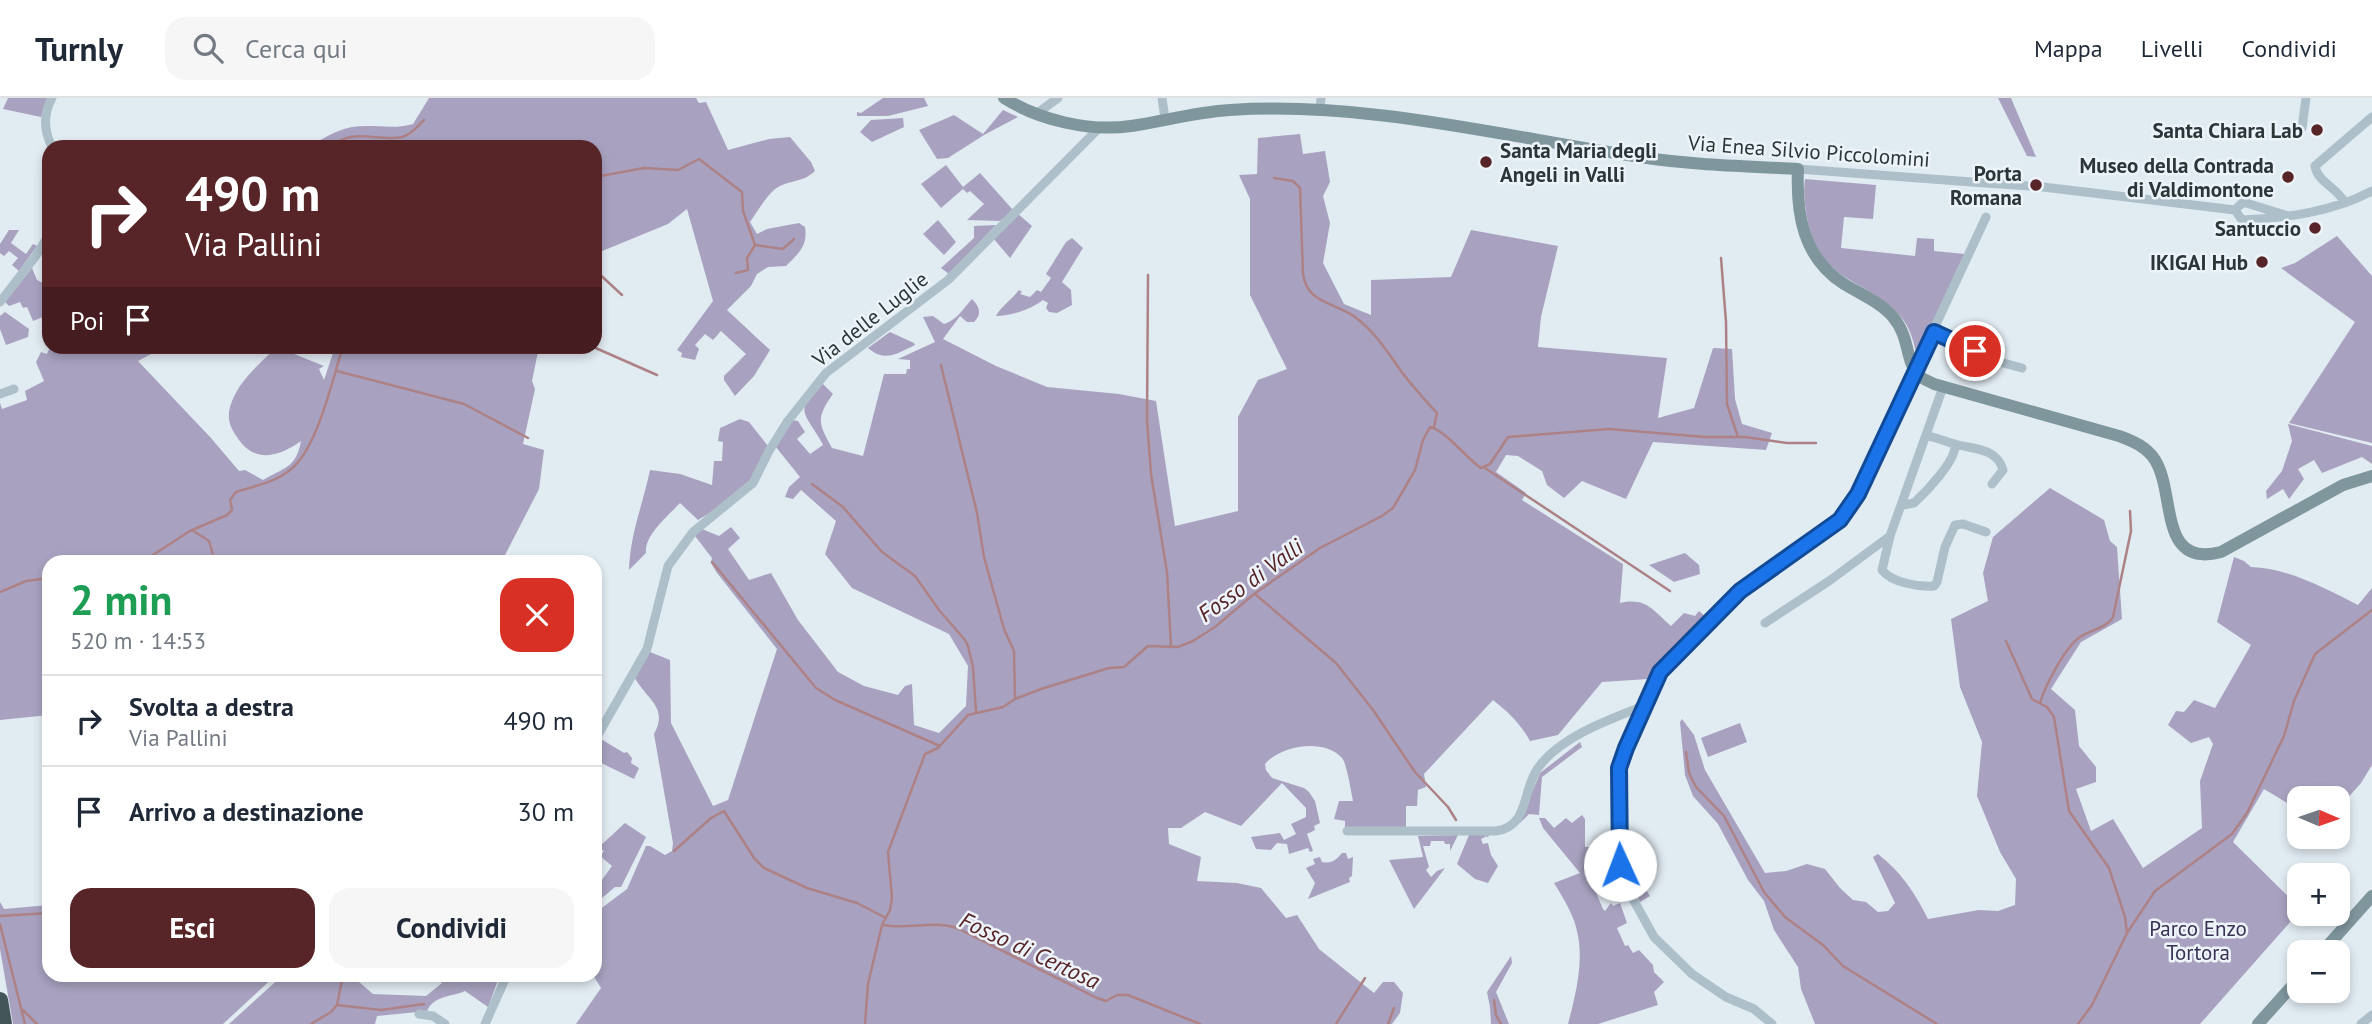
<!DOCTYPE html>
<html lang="it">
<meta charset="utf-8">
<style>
:root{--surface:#fff;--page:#f6f6f7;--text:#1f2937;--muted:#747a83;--line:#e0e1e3;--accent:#572427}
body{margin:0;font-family:"PT Sans",sans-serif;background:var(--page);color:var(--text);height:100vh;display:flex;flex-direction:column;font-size:26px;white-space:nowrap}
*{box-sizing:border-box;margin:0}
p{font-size:23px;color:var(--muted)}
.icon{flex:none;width:38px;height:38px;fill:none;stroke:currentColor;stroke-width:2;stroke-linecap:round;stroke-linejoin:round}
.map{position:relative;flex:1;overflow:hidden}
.panel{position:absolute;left:42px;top:457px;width:560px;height:427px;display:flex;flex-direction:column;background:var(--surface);border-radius:21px;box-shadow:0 4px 10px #0003}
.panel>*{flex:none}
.top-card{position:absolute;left:42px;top:42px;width:560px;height:214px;border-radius:21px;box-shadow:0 4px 10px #0003;background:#572427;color:#fff;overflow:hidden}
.needle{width:46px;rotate:92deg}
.buttons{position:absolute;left:2287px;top:688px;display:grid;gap:14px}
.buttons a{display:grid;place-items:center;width:63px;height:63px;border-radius:14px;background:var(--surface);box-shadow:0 4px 10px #0003;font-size:35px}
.pin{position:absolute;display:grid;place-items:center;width:60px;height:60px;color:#fff;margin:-30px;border:4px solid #fff;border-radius:50%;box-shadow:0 2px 7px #0007}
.me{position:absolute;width:77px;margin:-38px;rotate:358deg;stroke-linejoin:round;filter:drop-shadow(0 0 5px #0008)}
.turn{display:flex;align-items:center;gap:24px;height:147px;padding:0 28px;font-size:32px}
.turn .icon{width:91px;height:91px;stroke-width:2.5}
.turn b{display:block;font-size:49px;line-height:60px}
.then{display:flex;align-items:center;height:66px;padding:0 28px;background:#0003;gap:14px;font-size:26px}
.round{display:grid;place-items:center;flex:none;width:74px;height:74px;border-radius:21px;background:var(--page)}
.headline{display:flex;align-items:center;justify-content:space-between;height:119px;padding:0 28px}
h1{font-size:42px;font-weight:600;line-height:52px;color:#1e9e55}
.cta{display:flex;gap:14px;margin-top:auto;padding:14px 28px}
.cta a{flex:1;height:80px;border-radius:21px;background:var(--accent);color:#fff;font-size:28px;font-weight:600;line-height:80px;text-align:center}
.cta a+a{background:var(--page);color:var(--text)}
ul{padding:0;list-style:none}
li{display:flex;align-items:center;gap:21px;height:91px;padding:0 28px;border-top:2px solid var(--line)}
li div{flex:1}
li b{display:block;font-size:26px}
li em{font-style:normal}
header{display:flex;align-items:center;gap:42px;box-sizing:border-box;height:98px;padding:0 35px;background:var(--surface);border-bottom:2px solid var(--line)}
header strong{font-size:33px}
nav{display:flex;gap:38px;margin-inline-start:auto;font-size:24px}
.search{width:490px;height:63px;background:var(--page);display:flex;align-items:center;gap:18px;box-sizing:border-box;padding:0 24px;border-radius:21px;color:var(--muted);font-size:26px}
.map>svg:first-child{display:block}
.green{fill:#a8a2c0}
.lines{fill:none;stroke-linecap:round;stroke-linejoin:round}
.stream{stroke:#ad8286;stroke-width:2.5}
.street{stroke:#adc0c9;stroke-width:9}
.secondary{stroke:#7f969d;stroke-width:12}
.highway{stroke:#435558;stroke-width:16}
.route-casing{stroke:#114b97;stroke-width:18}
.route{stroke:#1a73e8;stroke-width:12}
.poi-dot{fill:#572427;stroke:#edf4f9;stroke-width:2.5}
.labels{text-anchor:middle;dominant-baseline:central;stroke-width:5;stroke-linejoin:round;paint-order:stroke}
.poi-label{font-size:21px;font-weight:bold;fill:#2b3638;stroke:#edf4f9;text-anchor:end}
.street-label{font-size:21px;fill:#2b3638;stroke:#edf4f9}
.park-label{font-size:21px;fill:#393155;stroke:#edf4f9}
.water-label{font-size:23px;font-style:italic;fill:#572427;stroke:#edf4f9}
</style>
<header>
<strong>Turnly</strong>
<div class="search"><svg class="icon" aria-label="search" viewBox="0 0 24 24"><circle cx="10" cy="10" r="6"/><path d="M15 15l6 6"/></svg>Cerca qui</div>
<nav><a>Mappa</a><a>Livelli</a><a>Condividi</a></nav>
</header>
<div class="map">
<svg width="2372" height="926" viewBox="0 0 2372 926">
<rect width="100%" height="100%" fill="#e1ebf2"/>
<path class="green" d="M8,0h39l-6,19 -38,-8z
M429,0h267l3,5 7,-1 22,48 41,-11 21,-2 21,25 4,9c-14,13 -27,8 -41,19 -9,8 -17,22 -24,32l7,12 10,-5 32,-6 6,4c3,19 -6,26 -19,39l-18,1 -11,7 -6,12 -24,24 43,40 -16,26 -19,20 -11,-16v-4l22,-22 -25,-23 -8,9 -8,-6 -10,11 4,4 -4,11 -14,-3 1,-4 -5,-3 36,-49 -26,-92 -19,15 -73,30v-107h-189l-1,-3c-13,2 -24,6 -37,-1l-25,4h-37c16,-7 29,-17 46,-20 21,-3 41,3 61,-3z
M883,0h41l4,8 -40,10h-31v-4l4,1z
M1998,0h13l25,59 -9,-1z
M1003,12l15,7 -34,18 -36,23 -11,1 -18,-29 35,-15 29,19z
M903,20l1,9 -32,15 -12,-10 11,-12z
M1300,36l3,20 22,-3 5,31 -7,14 7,27 -7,40 21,41 27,11v-35l80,-3 20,-47 87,16 -17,71 -3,30 129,11 -9,60 36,-10 19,-60 19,1 3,50 7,25 30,9 -6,17 -113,-8 -27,57 -44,-18 -18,17 -17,-13 -5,-14 -24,-15 -12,-1 -10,17 30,21 -4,7 101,64 -3,39c26,-6 33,7 51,23l13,-13 11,3 4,-5 7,6 -38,37 -20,25 -46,3 -44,53 -28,6c-9,-17 -23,-30 -37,-41l-69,74 2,13 -8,3 -1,16h-11v23h-61v-8l-11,-2 5,-18h14c-2,-9 -6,-37 -11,-43 -18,-20 -61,-13 -77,6l1,6 6,8 32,10 5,4 6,9 5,22 -6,3 1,4 -8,4 6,17 -3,1 -2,-4 -19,6 -2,-10 -10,-1 -6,7 -15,-1 -5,-12 29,-4 4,7 12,-6 -5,-10 15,-7v-9l-24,-25 -41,43 -36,-14 -24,16h-13l1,16 32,13 -4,24 40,2 24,5 25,30 11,-3 22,34 55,44 9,-11h11l9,11 -3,20 -8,11h-816l25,-36 -8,-13h2v-62l32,-24 19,-43h4l15,9 7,-4 1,-8 -19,-109c15,-27 -8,-35 -19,-56l15,-26 20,8 1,63 42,83 15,-6 49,-151 -60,-76 -6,-10 1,-5 -17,-22 7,-7 17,7 12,-9 9,11 -12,11 21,31 22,-7 27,47 40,52 26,14 34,9 7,-9 7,-2 2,41 25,8 27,-27 2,-40 -19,-32 -97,-46 -27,-34 11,-33 -35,-31 -8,9 -8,-2 4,-10 11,-10 -25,-31 17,-26 6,1 7,11 -8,7 13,15 13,-9c-15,-30 -33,-34 0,-61l10,10c-17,24 -15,29 -1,54l31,8 21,-82h22l1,-5h3v-9l-12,-1 37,-17 -12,-25 10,-1 11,8c13,-4 19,-15 28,-25 8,8 10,15 2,23h-7l-7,-6 -17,23 53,27 51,21 72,7 37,7 19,125 63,-15v-94l20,-37 29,-11 -37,-74v-96l-11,-24 18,-1 1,-36z
M946,67l17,22 17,-14 33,37 -13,11 -33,-1 17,-16 -14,-13 -3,2 -4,-4 -22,19 -20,-24z
M1805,81l71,6 -3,34 -29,-2 -3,31 74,8 2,-18 17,1v12l31,3 -45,100 -4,-2c-3,-13 -7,-26 -15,-35 -36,-41 -83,-33 -94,-100 -2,-13 -4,-24 -2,-38z
M1017,115l15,13 -22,32 -17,-20z
M938,122l18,22 -12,13 -21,-21z
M996,127l-47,49 -8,-6 33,-30v-12z
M9,132h10l-8,13 15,11 7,-10 4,2 -18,25 -7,-6 6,-7 -9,-7 -5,5 -4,-3v-9z
M2337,138l35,40v167l-83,-20 66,-101 -74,-54 14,-5z
M1072,140l11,10 -21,34 9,8 1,15 -15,8 -8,-1 -3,-4 2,-5 -5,-3c-12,9 -31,16 -47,16 4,-8 16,-17 23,-26l3,2 -2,2 10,3 7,-7 4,2 10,-14 -5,-4 20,-32z
M32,170l5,12 12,6v45l-6,-14 -10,4 -6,-14 -4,1 -3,-6 -11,4 -4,-4z
M5,214l24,17 -1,8 -22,8 -6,-16v-13z
M890,234l24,11 1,2c-17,8 -30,18 -47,3z
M50,249h114l-26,14 73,77 28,33 6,-1 18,10c22,-13 33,-12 38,-39 -22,16 -47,23 -64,-4 -7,-10 -10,-18 -7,-30 7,-25 30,-44 47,-60l47,19 -5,3 5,11 11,-33h204l-7,34 3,8 -12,55 21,6 -5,39 -35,68h-23l-1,5h-431v153l-49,5v-317l2,6 25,-9 -2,-9 19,-10 -8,-19 5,-10 6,2z
M740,321l9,3 19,24 -14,31 -36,31 -20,12 -18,-17c-11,12 -36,32 -34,50l-17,17c1,-36 14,-66 21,-100l30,4 32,11 2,-24h8l1,-19 -5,-1 2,-13z
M2288,326l84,22v18l-10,-7 -40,16 -8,-13 -16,9 6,10 -15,20 -6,-10 -16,10 -1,-8 16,-20 10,-30z
M2050,390l54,32 6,21 7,6 5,72 -41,23 -30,47 24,21 4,36 17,21v15l-20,7 15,42 22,-12 30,49 59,-40 -2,-47 13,-37 -4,-7 -18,6 -23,-18 8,-14 8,1 10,-12 21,8 36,-63 -34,-23 17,-65 10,4 7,6c37,1 75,22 107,38l14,-17v177l-11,18 -23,26v-11h-38l-1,12 -35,-21 -31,53 66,65v5l-99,112h-385l-14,-35 -3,-22 -24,-37 -10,-29 -16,-21 -30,-56 -25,-28 -8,-21 -5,-53 2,-3 12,16 11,35 60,103 21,-2 21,-7 18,5 15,19 13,12 13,2 12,10 10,-1 7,-8 -22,-46 5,-3c23,18 37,39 50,65l51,-9 19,1 17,-6 1,-26 -16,-27 -23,-56 5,-54 -22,-55 -9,-68 37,-18 -5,-28 10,-36z
M1685,455l14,12 1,9 -26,8 -25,-17z
M1740,625l7,19 -39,15 -7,-19z
M601,641l23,14 3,-1 5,6 -1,5 8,5 -5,11 -39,-19v-9z
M1580,644l2,5 -40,30 -3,38 -10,-1 -10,10 21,-51z
M1582,717l3,4v28h7v21l-5,2 1,4 15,35 2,2 6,-8 2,3 7,-3 7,20 -10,5 8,18 3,-1 5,8 6,-3 14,15 1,7 10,10 -10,10 4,13 -60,19h-30c8,-30 17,-66 8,-97 -4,-15 -14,-31 -22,-44l26,-10 -37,-45 -4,-10h6l9,10 12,-10 6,5z
M625,725l21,14 -25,50h-6l-20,17v-20h4l13,-18 -12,-10 4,-5 -5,-4z
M1489,736l-1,4 -1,-2 -6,3 2,5 5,-1 3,12 7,11 -10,17 -13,-4 -18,-15 12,-29z
M1458,737l-8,16v-7h-5l-1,-3h-13l-1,5h-7l6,21 -3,3 5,7 6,-6 8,-3 -31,41 -25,-49 34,-3 -5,-21z
M1628,750l10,4 5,19 8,11 -7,5 6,9 -10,6 -13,-29 -3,-22z
M1342,755h4l2,6 5,-2 -1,19 -3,2 1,4 -42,17 7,-16 -9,-15 9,-4 -2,-5 7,-2 2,5c10,2 14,-2 20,-9z
M0,804l4,7 45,-4v70h227l-53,49h-210l-13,-75z
M1511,858l1,7 -16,29 13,32h-18l-1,-17 -3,-15z
M283,877h68l22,19 53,2 16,-13 -11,-8h69l-12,32 -23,-16c-13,6 -31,4 -38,20l-50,5 -2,8h-146z"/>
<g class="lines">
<path class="stream" d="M332,49c19,-20 47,-5 70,-10 9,-2 16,-11 22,-17
M595,79l49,-9 34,2 21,-11 43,33 1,19 12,34 28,4 11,-10
M1274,80l19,3 7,7 3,86c4,30 32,28 52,43 20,15 32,34 46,54 11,15 23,28 36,42l-3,14
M1721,160l5,64 1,82 11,33
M595,172l27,25
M736,175l12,-3 -1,-12 8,-13
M1148,177l-1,145 4,54 16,98 4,75
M591,248l66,29
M941,267l36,148 7,44 20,72 10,22 1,47
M337,273l127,33 64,34
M1485,370l185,123
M812,386l31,23 39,45 33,24 24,34 26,30 3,6 5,21 3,45
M192,432l17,11 5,17 6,4
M142,464l48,-31 37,-16 5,-5 -2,-10 6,-8c18,-6 38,-9 54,-22 27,-20 43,-92 53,-124
M712,464l104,126 19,12 105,46
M0,494l26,-11 23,-3
M1255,496l81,69 37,47 42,62 33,35 8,13
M2006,543l26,58 15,8 7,10 15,94 40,57 16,49 2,16
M2040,605c5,-17 25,-56 40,-66 10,-7 27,-9 33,-20l18,-86 -1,-20
M1686,654l3,21 7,14 28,29 40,76 21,25 38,28 20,21 94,58
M674,753l37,-33 13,-7 30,47 10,10 43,20 50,15 27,14
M0,818l49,-3
M0,826l25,100
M883,827c25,5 50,-5 74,3l140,70 9,3 11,-6h11l72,29
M1494,902l2,15 5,9
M337,907l6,-30
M23,912l14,14
M311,926l20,-12 6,-7 44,5 43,-6
M865,926l3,-40 14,-59 8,-15 2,-12 -4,-46 37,-98 13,-6 30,-33 35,-8 12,-8 26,-10 68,-21 15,-1 24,-21 30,1 15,-6 22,-14 39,-33 66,-46 62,-32 11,-8 22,-38 8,-30 7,-13c15,3 36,31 51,41l9,-4 18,-27 101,-8 96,8h40l42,6h29
M1336,926l29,-46
M1388,926l6,-16
M2078,926l14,-19 35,-72 28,-42 77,-57 15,-21 37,-77 10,-35 21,-47 57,-44"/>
<path class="street" d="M1162,0l3,21
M1320,12l1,-12
M1036,16l22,-16
M2302,30l4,-30
M52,49c-8,-16 -9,-33 0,-49
M1798,71l201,15
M2002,86l27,2
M2043,89l192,23 7,10c44,-2 91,-8 130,-29
M2345,105c-7,-15 -28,-21 -30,-37l57,-49
M2235,112l8,-8 45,14
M0,204l35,-45 14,-22
M1934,235l62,28 26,7
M1943,289l-53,149 -8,34c10,13 37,17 52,16l3,-4 8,-35 10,-22 8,-1 23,8
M0,296l14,-5
M1926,337c10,3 19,6 28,9 17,5 43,3 49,26l-11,14
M1903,407l11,-2c12,-11 43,-43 41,-59
M1765,525l64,-42 61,-45
M595,642l52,-91 21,-83 25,-34 60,-49 16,-32 18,-29 39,-49 122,-93 153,-154
M1347,733h149c34,-5 26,-42 42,-63 22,-31 72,-49 106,-62
M419,916l14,2 12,8
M485,926l22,-49
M1772,926l-18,-15 -28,-12 -34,-23 -38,-37 -26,-47 -8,-20 -1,-98 7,-23 18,-43 12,-28 8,-12 75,-75 32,-24 48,-31 32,-29 135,-290
M2361,926l11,-9"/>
<path class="secondary" d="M1004,0c35,22 85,34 127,28 33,-5 65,-14 99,-16 138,-9 275,27 410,47 52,8 106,9 158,12 -2,45 5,89 46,115 16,10 36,18 49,33 17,20 12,42 25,59l16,8 185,52c14,5 28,11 36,24 21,33 3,109 66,92l122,-67 29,-9
M2322,854l50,-56
M2258,926l42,-47"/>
<path class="highway" d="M0,902l4,24"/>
</g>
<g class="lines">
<defs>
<path id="route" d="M1620,767l-1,-97 7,-20 34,-76 80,-81 100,-71 18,-26 76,-162 41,19"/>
</defs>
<use href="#route" class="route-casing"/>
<use href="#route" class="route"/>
</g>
<g class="poi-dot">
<circle cx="2317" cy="32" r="7"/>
<circle cx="1486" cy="64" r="7"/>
<circle cx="2288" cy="79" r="7"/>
<circle cx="2036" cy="87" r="7"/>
<circle cx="2315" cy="130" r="7"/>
<circle cx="2262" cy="164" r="7"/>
</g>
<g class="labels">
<g class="poi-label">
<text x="2303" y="32">Santa Chiara Lab</text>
<text x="1500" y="52" text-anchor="start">Santa Maria degli<tspan x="1500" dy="24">Angeli in Valli</tspan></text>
<text x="2274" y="67">Museo della Contrada<tspan x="2274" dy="24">di Valdimontone</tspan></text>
<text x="2022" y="75">Porta<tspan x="2022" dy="24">Romana</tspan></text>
<text x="2301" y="130">Santuccio</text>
<text x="2248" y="164">IKIGAI Hub</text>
</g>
<g class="street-label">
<text transform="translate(1809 53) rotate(4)">Via Enea Silvio Piccolomini</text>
<text transform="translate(870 221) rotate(-38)">Via delle Luglie</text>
</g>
<g class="park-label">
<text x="2198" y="830">Parco Enzo<tspan x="2198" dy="24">Tortora</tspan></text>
</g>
<g class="water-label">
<text transform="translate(1250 482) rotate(-36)">Fosso di Valli</text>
<text transform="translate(1030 852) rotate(25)">Fosso di Certosa</text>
</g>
</g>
</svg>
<div class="buttons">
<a><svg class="needle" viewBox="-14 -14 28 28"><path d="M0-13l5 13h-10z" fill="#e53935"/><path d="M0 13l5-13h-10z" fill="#747a83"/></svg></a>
<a>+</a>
<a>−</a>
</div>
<div class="pin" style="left:1975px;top:253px;background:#d93025"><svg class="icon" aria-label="arrive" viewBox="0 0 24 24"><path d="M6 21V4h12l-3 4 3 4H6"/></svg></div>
<svg class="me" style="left:1620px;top:767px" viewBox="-20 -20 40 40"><circle r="19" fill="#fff"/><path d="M0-13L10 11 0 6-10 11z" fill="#1a73e8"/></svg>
<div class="top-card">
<div class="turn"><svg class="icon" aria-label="right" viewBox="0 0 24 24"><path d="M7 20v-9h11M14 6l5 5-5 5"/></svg><div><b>490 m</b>Via Pallini</div></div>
<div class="then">Poi<svg class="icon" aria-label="arrive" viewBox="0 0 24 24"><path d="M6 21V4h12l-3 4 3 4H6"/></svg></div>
</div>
<section class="panel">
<div class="headline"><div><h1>2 min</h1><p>520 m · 14:53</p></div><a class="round" style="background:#d93025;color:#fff"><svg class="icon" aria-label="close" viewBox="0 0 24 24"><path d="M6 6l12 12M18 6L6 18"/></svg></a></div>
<ul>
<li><svg class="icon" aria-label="right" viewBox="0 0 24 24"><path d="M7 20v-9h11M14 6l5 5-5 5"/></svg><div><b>Svolta a destra</b><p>Via Pallini</p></div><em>490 m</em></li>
<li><svg class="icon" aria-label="arrive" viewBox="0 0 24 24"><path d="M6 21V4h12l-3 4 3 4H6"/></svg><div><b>Arrivo a destinazione</b></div><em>30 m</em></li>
</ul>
<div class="cta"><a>Esci</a><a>Condividi</a></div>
</section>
</div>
